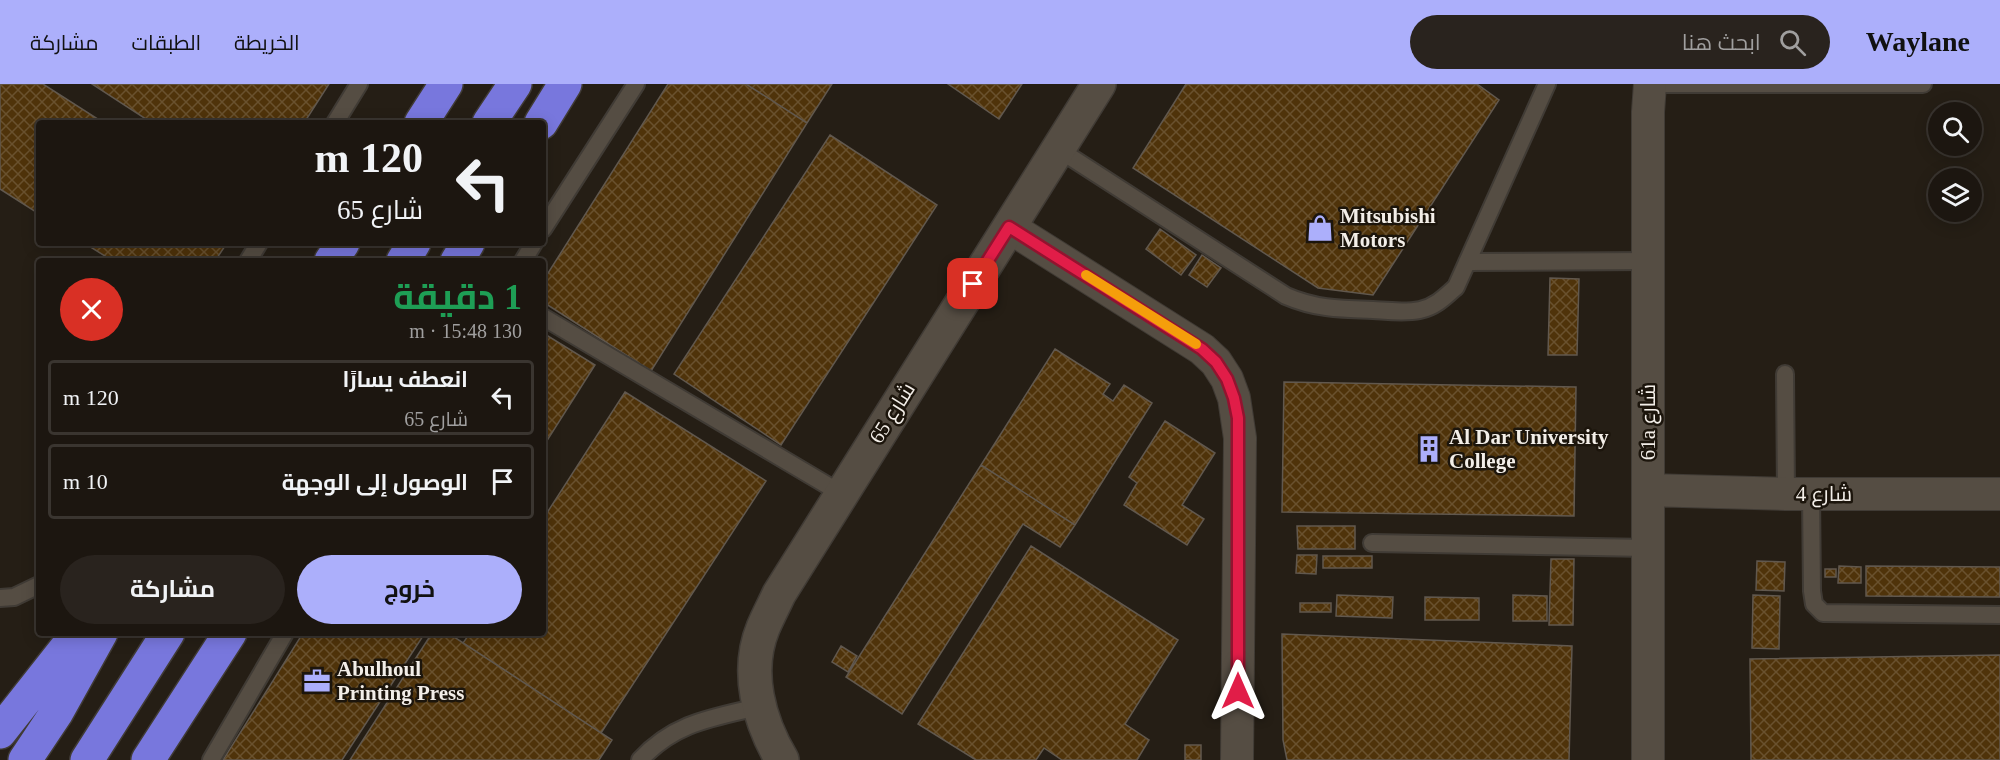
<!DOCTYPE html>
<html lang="ar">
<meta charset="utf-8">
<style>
:root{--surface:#1c1610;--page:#29231e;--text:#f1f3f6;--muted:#a09f9f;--line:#3a3530;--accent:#acaffb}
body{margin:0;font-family:"Times New Roman",Cairo,serif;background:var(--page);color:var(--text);direction:rtl;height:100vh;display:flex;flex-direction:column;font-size:22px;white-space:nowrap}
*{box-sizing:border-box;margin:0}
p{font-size:20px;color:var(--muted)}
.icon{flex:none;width:33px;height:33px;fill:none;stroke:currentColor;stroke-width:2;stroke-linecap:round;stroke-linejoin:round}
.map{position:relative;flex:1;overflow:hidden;direction:ltr}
.sheet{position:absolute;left:36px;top:174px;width:510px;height:378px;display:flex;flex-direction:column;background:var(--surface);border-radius:6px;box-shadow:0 3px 15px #0003,0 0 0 2px var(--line);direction:rtl}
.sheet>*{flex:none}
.top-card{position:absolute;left:36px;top:36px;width:510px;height:126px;border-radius:6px;box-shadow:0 3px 15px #0003,0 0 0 2px var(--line);direction:rtl;background:#1c1610;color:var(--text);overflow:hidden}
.buttons{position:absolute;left:1928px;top:18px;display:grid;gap:12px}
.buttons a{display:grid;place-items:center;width:54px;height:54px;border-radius:50%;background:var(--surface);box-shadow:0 3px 15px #0003,0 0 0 2px var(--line);font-size:30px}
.pin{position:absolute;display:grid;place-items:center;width:51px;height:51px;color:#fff;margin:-26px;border-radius:12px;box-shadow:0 3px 9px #0006}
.me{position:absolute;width:66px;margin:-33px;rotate:0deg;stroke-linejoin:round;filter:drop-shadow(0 0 4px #0008)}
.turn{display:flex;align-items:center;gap:21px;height:126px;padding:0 24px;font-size:27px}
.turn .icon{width:78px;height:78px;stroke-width:2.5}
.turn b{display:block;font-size:42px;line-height:51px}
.round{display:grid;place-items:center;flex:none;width:63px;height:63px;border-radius:32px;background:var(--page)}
.overview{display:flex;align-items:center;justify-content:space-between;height:102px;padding:0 24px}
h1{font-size:36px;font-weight:700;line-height:45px;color:#1e9e55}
.primary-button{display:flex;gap:12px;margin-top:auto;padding:12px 24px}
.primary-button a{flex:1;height:69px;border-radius:36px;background:var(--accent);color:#111;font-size:24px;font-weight:700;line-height:69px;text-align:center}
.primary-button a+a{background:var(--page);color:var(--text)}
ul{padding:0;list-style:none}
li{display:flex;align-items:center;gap:18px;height:75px;margin:0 12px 9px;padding:0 12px;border:3px solid var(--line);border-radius:6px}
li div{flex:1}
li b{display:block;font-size:22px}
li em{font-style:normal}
header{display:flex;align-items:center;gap:36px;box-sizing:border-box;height:84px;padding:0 30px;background:var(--accent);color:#111}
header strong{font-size:28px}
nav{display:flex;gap:33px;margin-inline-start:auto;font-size:21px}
.search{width:420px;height:54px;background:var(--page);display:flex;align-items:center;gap:15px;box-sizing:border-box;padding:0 21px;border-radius:33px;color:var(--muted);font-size:22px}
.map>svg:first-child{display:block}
.building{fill:url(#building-cross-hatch);stroke:#61584e;stroke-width:1.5}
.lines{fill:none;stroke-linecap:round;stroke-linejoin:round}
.lane-casing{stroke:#403b35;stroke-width:20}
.street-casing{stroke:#403b35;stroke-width:34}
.secondary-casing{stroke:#403b35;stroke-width:36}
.highway-casing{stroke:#403b35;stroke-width:36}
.lane{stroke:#554d43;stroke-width:16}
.street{stroke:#554d43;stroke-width:32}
.secondary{stroke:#554d43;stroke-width:33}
.highway{stroke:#7877dd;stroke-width:33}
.route-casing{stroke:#92132f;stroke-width:15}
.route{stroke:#e11d48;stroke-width:10}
.slow{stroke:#f59e0b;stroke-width:10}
.labels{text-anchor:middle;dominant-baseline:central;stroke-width:5;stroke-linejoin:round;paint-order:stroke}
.poi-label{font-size:21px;font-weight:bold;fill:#f3eee8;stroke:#1c150c;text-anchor:start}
.street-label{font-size:21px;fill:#f3eee8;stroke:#1c150c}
</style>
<header>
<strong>Waylane</strong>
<div class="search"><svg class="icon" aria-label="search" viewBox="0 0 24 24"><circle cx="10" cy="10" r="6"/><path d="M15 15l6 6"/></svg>ابحث هنا</div>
<nav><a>الخريطة</a><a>الطبقات</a><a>مشاركة</a></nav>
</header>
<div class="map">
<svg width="2000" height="676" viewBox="0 0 2000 676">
<defs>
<pattern id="building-cross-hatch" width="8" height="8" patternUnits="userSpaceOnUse" patternTransform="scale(1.5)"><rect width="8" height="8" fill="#4f330a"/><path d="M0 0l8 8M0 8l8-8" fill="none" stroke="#69512e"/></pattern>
</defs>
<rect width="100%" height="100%" fill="#251e15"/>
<path class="building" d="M0,0h43l61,39h-65v91l-39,-25z
M92,0h237l-25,39h-152z
M668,0h78l61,39 -156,248 -108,-69v-21z
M746,0h86l-25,39z
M948,0h74l-23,35z
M1186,0h291l22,16 -126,195 -55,-7 -185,-120z
M830,51l107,70 -156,240 -107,-71z
M1160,145l36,26 -15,20 -35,-26z
M84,159h143l-12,18h-102z
M1202,171l19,13 -14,19 -18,-12z
M1550,194l29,1 -2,76h-29z
M543,249l52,32 -52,82z
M1055,265l55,35 -7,10 10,7 11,-16 28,18 -77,122 -94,-60z
M1284,298l292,5 -2,129 -292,-4z
M625,308l141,89 -165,252 -138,-90 7,-10h73v-114z
M1165,337l50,32 -33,52 22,14 -17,26 -63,-40 13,-22 -8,-6z
M981,381l94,60 -15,22 -37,-23 -121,190 -56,-37z
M1297,442h58v23h-57z
M1031,462l147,94 -53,84 24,16 -12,20h-75l-18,-12 -8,12h-60l-58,-36z
M1297,471h20l-1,19 -20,-1z
M1323,472h49v12h-49z
M1551,475h23l-1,66h-24z
M1757,477l28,1 -1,29 -28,-1z
M1839,482l22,1v16h-23z
M1866,482l134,1v30l-134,-1z
M1825,485h11v8h-11z
M1337,511l56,2 -1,21 -56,-2z
M1513,511l34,1v25h-34z
M1753,511l27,1 -1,53 -27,-1z
M1425,513l54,1v22h-54z
M1300,519h31v9h-31z
M303,549h122l-83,127h-119z
M432,549h16l164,107 -13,20h-249z
M1282,550l290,12 -3,114h-282l-4,-20z
M841,562l16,10 -9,16 -16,-10z
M2000,571v105h-249l-1,-101z
M1185,661h16v15h-16z"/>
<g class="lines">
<defs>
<path id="lane" d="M1650,0h273
M335,39l24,-39
M1058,65l228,147c30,13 55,13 87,14 16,1 32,3 47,0 15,-3 25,-13 36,-23l91,-203
M543,145l93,-145
M248,177l11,-18
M523,177l11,-18
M1467,178l181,-1
M543,233l299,177
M1785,290l1,120
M1811,410l1,97 2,13 9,9 177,2
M1372,459l276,5
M0,514l14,-1 25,-12
M211,676l74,-127
M640,676c34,-37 71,-42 118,-53"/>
<path id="street" d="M1009,143l193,122 14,13 11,17 7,19 6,40 -3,322
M1648,406l138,4h214
M1648,676v-648l2,-28"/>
<path id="secondary" d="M782,676c-23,-39 -37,-88 -19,-132 5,-12 11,-23 16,-34l320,-510"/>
<path id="highway" d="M421,39l25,-39
M489,39l26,-39
M541,39l24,-39
M331,177l12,-18
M403,177l11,-18
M457,177l11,-18
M0,648l78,-99
M25,676l32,-48 44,-79
M87,676l81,-127
M148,676l82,-127"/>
</defs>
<use href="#lane" class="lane-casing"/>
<use href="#street" class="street-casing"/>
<use href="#secondary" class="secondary-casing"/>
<use href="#highway" class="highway-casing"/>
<use href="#lane" class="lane"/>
<use href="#street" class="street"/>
<use href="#secondary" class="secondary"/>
<use href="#highway" class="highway"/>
</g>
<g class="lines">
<defs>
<path id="route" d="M973,200l36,-57 193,122 14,13 11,17 7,19 4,20v273"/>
</defs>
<use href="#route" class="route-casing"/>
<use href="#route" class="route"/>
<path class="slow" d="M1086,191l110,69"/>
</g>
<defs>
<symbol id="shop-bare" viewBox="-9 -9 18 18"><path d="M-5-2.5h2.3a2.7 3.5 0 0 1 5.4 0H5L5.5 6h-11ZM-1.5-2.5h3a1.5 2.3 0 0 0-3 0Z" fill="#acaffb" stroke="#1c150c" stroke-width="2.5" paint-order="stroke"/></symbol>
<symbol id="building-bare" viewBox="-9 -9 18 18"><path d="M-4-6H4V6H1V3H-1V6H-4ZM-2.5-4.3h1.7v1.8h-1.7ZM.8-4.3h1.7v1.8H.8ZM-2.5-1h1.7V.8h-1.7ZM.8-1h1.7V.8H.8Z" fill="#acaffb" stroke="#1c150c" stroke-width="2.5" paint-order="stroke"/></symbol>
<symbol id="office-bare" viewBox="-9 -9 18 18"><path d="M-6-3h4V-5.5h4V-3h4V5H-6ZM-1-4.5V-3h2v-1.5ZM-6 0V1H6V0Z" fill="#acaffb" stroke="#1c150c" stroke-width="2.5" paint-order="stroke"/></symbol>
</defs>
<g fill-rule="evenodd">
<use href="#shop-bare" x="1301" y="125" width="38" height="38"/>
<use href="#building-bare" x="1410" y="346" width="38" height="38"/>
<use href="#office-bare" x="298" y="578" width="38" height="38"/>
</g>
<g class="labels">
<g class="poi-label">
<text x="1340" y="132">Mitsubishi<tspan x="1340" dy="24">Motors</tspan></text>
<text x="1449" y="353">Al Dar University<tspan x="1449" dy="24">College</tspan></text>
<text x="337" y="585">Abulhoul<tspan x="337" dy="24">Printing Press</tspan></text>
</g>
<g class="street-label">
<text transform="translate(892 329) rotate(-58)">شارع 65</text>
<text transform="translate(1648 338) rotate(-90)">61a شارع</text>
<text x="1824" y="410">شارع 4</text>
</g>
</g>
</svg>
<div class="buttons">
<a><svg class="icon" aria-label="search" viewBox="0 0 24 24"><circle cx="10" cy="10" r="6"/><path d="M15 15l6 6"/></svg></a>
<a><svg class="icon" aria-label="layers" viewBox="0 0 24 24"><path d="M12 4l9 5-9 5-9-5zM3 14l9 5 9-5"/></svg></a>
</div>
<div class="pin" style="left:973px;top:200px;background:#d93025"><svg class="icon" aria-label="arrive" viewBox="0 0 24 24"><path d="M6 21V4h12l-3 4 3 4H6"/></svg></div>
<svg class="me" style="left:1238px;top:607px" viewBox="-20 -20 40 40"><path d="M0-17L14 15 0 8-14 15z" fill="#e11d48" stroke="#fff" stroke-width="4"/></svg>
<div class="top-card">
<div class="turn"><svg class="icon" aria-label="left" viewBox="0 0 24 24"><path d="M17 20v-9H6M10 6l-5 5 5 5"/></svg><div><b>120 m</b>شارع 65</div></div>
</div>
<section class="sheet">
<div class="overview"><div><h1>1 دقيقة</h1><p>130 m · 15:48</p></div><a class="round" style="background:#d93025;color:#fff"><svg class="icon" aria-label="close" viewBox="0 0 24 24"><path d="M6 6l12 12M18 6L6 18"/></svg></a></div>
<ul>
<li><svg class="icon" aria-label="left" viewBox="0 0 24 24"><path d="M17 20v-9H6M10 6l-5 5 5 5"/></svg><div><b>انعطف يسارًا</b><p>شارع 65</p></div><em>120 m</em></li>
<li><svg class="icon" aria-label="arrive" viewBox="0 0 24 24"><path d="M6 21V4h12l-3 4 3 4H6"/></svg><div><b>الوصول إلى الوجهة</b></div><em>10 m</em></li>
</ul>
<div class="primary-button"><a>خروج</a><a>مشاركة</a></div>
</section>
</div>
